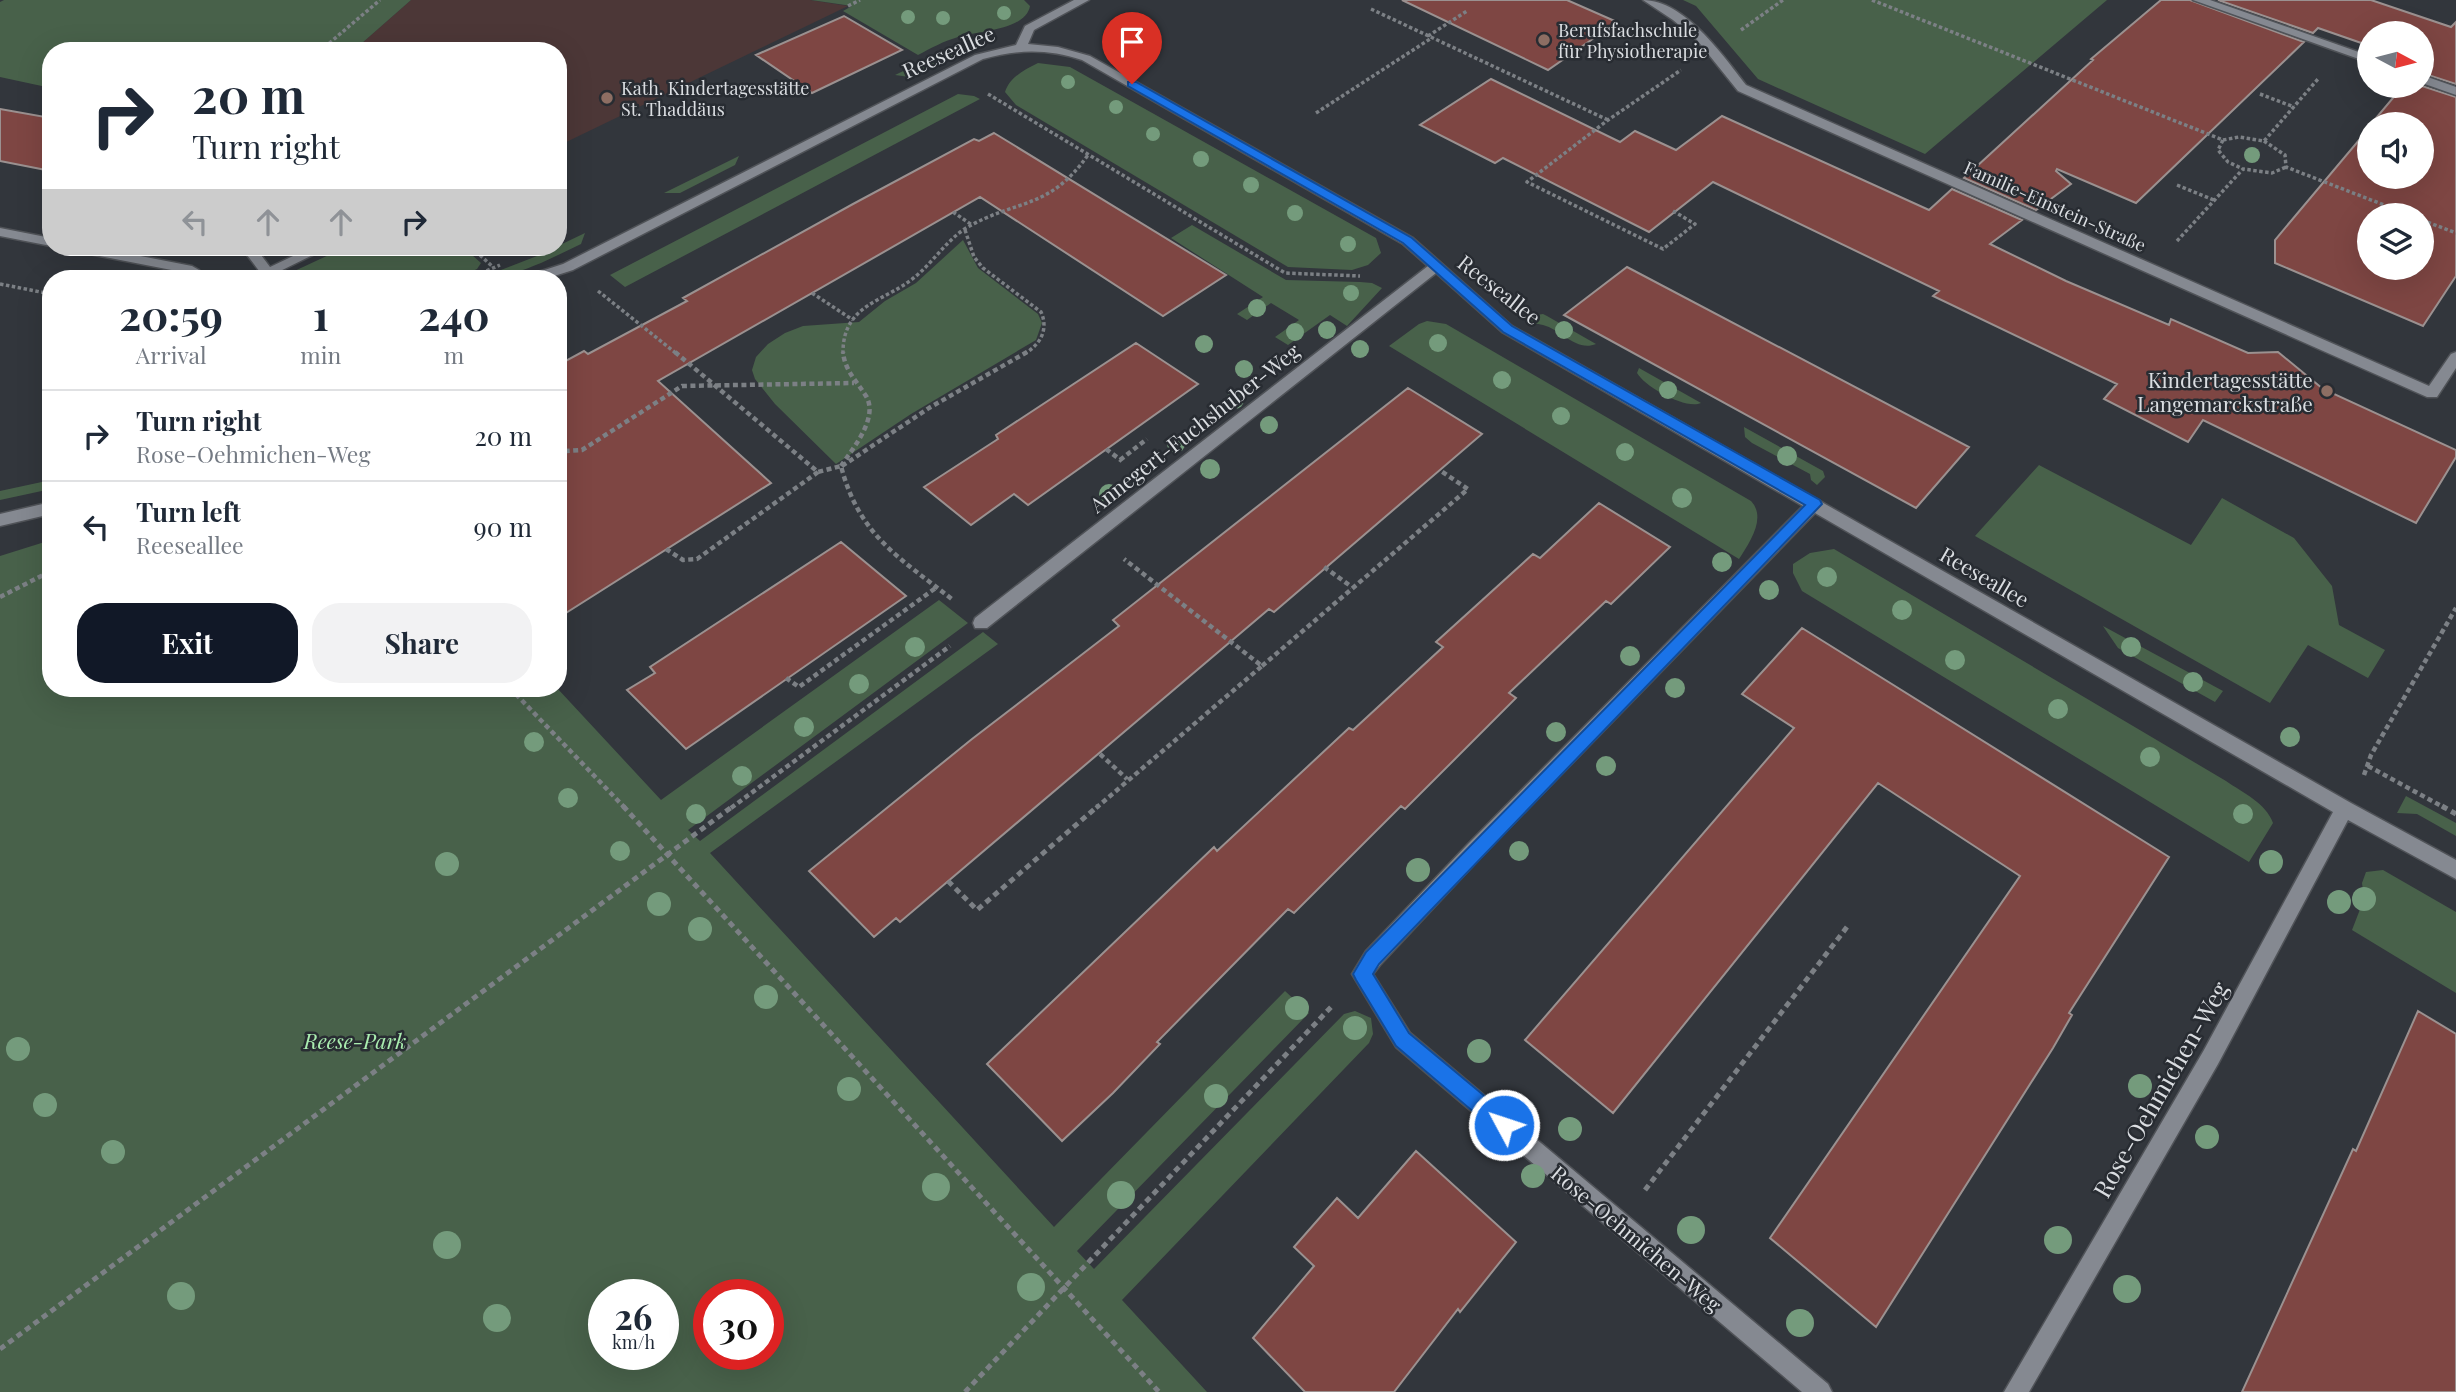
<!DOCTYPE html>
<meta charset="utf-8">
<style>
:root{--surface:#fff;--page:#f2f2f3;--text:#1f2937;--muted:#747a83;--line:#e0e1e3;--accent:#111827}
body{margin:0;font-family:"Playfair Display",serif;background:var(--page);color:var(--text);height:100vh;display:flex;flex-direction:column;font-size:26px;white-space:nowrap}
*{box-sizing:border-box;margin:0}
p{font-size:23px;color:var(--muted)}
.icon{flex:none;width:38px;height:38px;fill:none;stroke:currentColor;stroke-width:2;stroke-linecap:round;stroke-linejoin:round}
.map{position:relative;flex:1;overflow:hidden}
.side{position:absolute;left:42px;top:270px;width:525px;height:427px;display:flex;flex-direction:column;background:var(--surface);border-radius:28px;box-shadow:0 7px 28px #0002}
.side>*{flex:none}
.top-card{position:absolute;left:42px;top:42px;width:525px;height:214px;border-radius:28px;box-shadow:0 7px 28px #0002;background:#fff;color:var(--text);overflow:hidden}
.needle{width:46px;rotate:97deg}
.buttons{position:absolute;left:2357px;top:21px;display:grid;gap:14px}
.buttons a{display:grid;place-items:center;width:77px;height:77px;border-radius:50%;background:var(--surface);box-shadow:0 7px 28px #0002;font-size:35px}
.speed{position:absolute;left:588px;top:1279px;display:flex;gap:14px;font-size:35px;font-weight:700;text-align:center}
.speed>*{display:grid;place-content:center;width:91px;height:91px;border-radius:50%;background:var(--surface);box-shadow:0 7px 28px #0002;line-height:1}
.speed small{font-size:18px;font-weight:400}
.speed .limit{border:10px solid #d22;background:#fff;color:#111}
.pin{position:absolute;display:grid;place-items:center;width:60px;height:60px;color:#fff;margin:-72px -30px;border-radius:50% 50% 50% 0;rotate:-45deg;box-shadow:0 0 7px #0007}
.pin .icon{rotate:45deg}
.me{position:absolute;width:77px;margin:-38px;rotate:310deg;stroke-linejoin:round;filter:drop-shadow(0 0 5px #0008)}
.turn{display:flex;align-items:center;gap:24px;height:147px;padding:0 35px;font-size:32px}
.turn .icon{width:91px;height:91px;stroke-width:2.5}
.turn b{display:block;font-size:49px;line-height:60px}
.lanes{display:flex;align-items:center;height:66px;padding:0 35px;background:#0003;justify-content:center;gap:35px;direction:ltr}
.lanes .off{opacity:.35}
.eta{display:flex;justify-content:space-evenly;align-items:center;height:119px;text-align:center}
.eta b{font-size:42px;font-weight:700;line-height:49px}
.primary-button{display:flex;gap:14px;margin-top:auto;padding:14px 35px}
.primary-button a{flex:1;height:80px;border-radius:28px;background:var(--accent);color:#fff;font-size:28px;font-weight:700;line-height:80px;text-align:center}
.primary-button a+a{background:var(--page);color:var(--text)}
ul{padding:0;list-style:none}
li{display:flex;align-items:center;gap:21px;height:91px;padding:0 35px;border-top:2px solid var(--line)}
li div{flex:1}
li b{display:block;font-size:26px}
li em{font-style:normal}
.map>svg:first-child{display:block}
.education{fill:#4c3737}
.green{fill:#48614a;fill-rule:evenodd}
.building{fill:#7e4643;stroke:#9b9190;stroke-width:2;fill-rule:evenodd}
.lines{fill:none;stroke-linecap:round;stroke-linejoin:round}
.minor-casing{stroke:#505358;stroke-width:3}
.path-far2{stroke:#7c8085;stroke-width:3.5;stroke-dasharray:3.5 2.5;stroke-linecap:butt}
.path-far1{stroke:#7c8085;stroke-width:4.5;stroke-dasharray:5 3.5;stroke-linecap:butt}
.path{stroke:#7c8085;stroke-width:5;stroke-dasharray:6 4.5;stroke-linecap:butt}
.minor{fill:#858991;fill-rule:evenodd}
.tree{fill:#749b7c}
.route{fill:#1a73e8;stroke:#114b97;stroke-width:2}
.education-dot{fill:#8d6e63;stroke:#282c32;stroke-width:2.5}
.labels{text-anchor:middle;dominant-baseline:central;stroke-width:5;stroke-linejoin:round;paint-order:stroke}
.far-poi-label{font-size:18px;fill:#dadde1;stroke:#282c32;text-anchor:start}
.far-street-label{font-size:18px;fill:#dadde1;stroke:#282c32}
.street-label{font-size:21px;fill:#dadde1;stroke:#282c32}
.poi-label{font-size:21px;fill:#dadde1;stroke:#282c32;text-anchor:end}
.park-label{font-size:21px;font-style:italic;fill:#aaedb0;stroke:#282c32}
.near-street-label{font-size:24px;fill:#dadde1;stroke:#282c32}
</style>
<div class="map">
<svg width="2456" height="1392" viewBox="0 0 2456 1392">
<rect width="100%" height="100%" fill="#32363c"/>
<path class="education" d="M411,0h399l38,6 -290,140v-95h-205z"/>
<path class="green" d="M4,0h407l-58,51h-302v37l-51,-11v-75z
M811,0h213l6,6c-4,24 -52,25 -72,31 -14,4 -27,11 -40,18l-75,-44 9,-5z
M1683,0h424l-182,154 -167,-75 -62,-73z
M951,48h17l-58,29 -15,-2z
M1038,63l32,4 306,171 5,15 -13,12 -16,5 -64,-3 -272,-162 -11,-13c5,-15 19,-22 33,-29z
M958,94l16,2 6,3 -355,188 -15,-12z
M739,156l-4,9 -55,28h-16z
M1192,225l94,55 74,2 12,1 10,5 -35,38 -17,-11 -42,30 -13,-8 24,-17 -28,-17 -24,17 -10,-6 26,-17 -92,-59z
M585,233l-4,11c-32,15 -65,34 -101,34l57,-22z
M963,240l15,28 60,46 4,9 -6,17 -125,74 -75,50 -61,-60 -20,-25 -3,-9 4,-13 12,-13 17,-11 18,-7 56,-4 26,-21 31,-18z
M346,247h117l18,16 -4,6 -19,9h-165l-5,-4z
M1543,314l4,2 49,28c-20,8 -34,-14 -53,-19 -7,-2 -10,0 -16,-4l9,-6z
M1427,321l19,3 305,177c16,17 -2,42 -12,58l-350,-213 30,-22z
M1639,368l62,35c-15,7 -56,-16 -64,-30z
M1744,427l79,44 2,6 -8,8 -6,-5 -1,-6 -58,-31 -7,-6z
M2039,465l152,80 31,-47 72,40 38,48 7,39 46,25 -17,28 -60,-33 -38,58 -295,-167z
M51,480v9l-51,11v-9z
M51,540v148h506l104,112 278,-200 29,23 -280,207 12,11 283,-209 15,12 -288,209 344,374 231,-236 24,22 -232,238 17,18 250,-255 11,-3 16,7 2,16 -4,9 -247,257 85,92h-1207v-836zM604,1295h59v59h-59zM709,1295h59v59h-59z
M1834,549l392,232c17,12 40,22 47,42l-24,39 -447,-271 -9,-18v-9l17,-11z
M2103,626l120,65 -8,11 -97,-54z
M2406,796l50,27v13l-39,-22 -20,-1z
M2383,870l73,42v81l-104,-63 12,-31 -2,-16 4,-11z"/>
<path class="building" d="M1402,0h165l50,22 -69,48z
M2161,0h29l114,42 -168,161 -79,-34 -1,2 15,13 -35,26 -72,-32 129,-118 -2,-1z
M2218,0h153l80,27 5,-5v62l-34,-11v-40h-52v13l-52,-18 -5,5z
M844,16l58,34 -90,43 -56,-38z
M1491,79l129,63 15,-11 41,19 46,-34 207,94 23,-21 70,31 -32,24 76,37 103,44 2,-6 77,34 30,-1 45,37 133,61v7l-40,66 -213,-103 -15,22 -84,-43 13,-15 -184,-88 6,-5 -226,-109 -64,50 -146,-74 -8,5 -75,-38z
M2403,86h19l34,11v179l-33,50 -148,-63v-23l95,-113v50h52v-53h-51zM2370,215h52v53h-52z
M0,109l51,9v53l-51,-10z
M994,133l232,142 -63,41 -183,-119 -322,184 113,102 -213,135v-253l26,-14 4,3 99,-53 -4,-3 170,-94 121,-65 5,2z
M1627,267l342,180 -53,61 -352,-193z
M1136,343l62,41 -170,121 -14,-11 -43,31 -47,-38 74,-48 -2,-4z
M1408,388l74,46 -208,178 -5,-3 -369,313 -4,-4 -22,19 -65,-66 163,-132 147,-113 -6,-6z
M1599,503l71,44 -59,57 -5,-3 -97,92 7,5 -111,111 -4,-3 -107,107 -6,-4 -131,133 3,2 -47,49 -51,48 -75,-77 227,-217 3,4 132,-123 4,2 90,-83 -7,-5 97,-88 7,4z
M841,542l65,54 -220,153 -59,-59 28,-17 -5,-6z
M1802,628l367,229 -100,156 3,2 -19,33 -177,279 -106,-89 250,-362 -142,-93 -265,330 -88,-73 269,-312 -52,-34z
M2418,1011l38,23v358h-214l111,-243 3,2z
M1416,1151l100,91 -56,70 -2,-3 -64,83h-89l-52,-54 61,-72 -20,-19 43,-49 21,20z"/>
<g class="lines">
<defs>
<path id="minor" d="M1074,0h15l-55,30 -6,14 30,3 32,9 323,182 99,88 839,477 105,57v19l-108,-59 -130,244 -189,328h-25l200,-342 129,-238 -518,-299 -333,343 -102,109 -7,9 37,59 418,351 4,8h-30l-406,-345 -44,-73 14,-23 102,-107 335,-338 -301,-174 -66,-59 -449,355h-12l-2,-5 2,-5 453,-352 -25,-22 -321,-184c-34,-11 -64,-11 -99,-1l-410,211 -25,8h-21l2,-3 34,-11 412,-209 41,-10 9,-19z
M1643,0c41,0 80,55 103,85l683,301 22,-32 5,-2v16l-19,29h-10l-689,-306 -41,-51 -24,-20z
M2193,0h17l160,56v7z
M2422,75l34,12v8l-34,-12z
M0,228l51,10v8l-51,-10z
M67,247h27l98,19 7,4 -7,4 -118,-23z
M241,247h14l15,20 42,-20h17l-61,30 -5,-1z
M51,502v12l-51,12v-12z"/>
</defs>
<use href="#minor" class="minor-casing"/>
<path class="path-far2" d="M1872,0l351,140 -5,10 10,12 15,7
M848,6l12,-6
M1371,9l237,111
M1741,30l42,-30
M1428,36l39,-25
M320,51l60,-51
M988,94l297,179 75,3
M2260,94l34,13
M1316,113l114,-74
M2223,140l16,-3 25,4 54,-62
M2264,141l21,14 1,12 124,48
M2177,185l37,15
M1673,211l22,13 -32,25 -136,-67 81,-62 73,-50
M953,212l19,13
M2422,220l34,13
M965,230l9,27 9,11 58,44c8,18 -1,33 -17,42
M2177,241l66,-72 29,4 14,-6
M471,247l22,20
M470,278l30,-13
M0,284l51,10
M598,291l79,63
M812,293l41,27
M843,354c-1,-51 43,-52 73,-78 18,-15 30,-35 50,-48 52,-30 82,-17 122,-73"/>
<path class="path-far1" d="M675,352l143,120 23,-6c18,70 59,92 112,134
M558,445l9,6 15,-1 100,-64 172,-3
M1106,449l16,12
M1120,460l27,-21
M841,466c12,-18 38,-48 25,-70 -10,-16 -21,-25 -23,-44
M842,466l87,-58 98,-56
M666,549l17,11 14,-1 121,-87
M1324,567l28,20
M0,597l51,-26
M1262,666l206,-177 -27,-18
M786,678l13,9 138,-100
M510,688l115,120
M1100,754l27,25
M2368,766l77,42
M2364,775l7,-20 85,-147
M731,808l219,-162
M1096,808l166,-142 -138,-107"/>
<path class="path" d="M623,806l536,586
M2442,806l14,8
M948,881l29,29 121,-104
M1645,1190l202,-263
M0,1349l733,-543
M965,1392l368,-387"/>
<use href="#minor" class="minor"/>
</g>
<g class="tree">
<circle cx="1004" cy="13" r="7"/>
<circle cx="908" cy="17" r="7"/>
<circle cx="943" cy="18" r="7"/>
<circle cx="1068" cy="82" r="7"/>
<circle cx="1116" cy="107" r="7"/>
<circle cx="1153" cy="134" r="7"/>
<circle cx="2252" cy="155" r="8"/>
<circle cx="1201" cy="159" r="8"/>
<circle cx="1251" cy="185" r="8"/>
<circle cx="1295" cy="213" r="8"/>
<circle cx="1348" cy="244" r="8"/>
<circle cx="1351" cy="293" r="8"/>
<circle cx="1257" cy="308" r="9"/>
<circle cx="1327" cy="330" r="9"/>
<circle cx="1564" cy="330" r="9"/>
<circle cx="1295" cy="332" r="9"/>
<circle cx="1438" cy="343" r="9"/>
<circle cx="1204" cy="344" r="9"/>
<circle cx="1360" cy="349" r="9"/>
<circle cx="1244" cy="369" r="9"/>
<circle cx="1502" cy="380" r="9"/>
<circle cx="1668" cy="390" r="9"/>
<circle cx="1235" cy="400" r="9"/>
<circle cx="1561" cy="416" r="9"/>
<circle cx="1269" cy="425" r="9"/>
<circle cx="1176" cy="444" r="9"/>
<circle cx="1625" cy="452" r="9"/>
<circle cx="1787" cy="456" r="10"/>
<circle cx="1210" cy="469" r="10"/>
<circle cx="1109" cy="494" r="10"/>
<circle cx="1682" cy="498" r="10"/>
<circle cx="1722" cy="562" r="10"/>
<circle cx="1827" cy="577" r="10"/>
<circle cx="1769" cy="590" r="10"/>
<circle cx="1902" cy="610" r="10"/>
<circle cx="915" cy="647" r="10"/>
<circle cx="2131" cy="647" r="10"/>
<circle cx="1630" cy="656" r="10"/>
<circle cx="1955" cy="660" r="10"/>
<circle cx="2193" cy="682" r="10"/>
<circle cx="859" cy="684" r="10"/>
<circle cx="1675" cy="688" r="10"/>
<circle cx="2058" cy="709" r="10"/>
<circle cx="804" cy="727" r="10"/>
<circle cx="1556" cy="732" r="10"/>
<circle cx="2290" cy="737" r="10"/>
<circle cx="534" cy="742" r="10"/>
<circle cx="2150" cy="757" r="10"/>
<circle cx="1606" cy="766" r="10"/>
<circle cx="742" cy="776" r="10"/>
<circle cx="568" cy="798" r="10"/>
<circle cx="696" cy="814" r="10"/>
<circle cx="2243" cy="814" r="10"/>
<circle cx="620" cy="851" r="10"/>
<circle cx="1519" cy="851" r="10"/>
<circle cx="2271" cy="862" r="12"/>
<circle cx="447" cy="864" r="12"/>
<circle cx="1418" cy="870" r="12"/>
<circle cx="2364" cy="899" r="12"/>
<circle cx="2339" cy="902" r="12"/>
<circle cx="659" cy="904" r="12"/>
<circle cx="700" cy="929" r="12"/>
<circle cx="766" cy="997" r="12"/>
<circle cx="1297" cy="1008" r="12"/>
<circle cx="1355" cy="1028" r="12"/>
<circle cx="18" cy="1049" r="12"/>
<circle cx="1479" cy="1051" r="12"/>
<circle cx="2140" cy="1086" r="12"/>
<circle cx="849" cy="1089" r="12"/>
<circle cx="1216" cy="1096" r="12"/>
<circle cx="45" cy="1105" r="12"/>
<circle cx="1570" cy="1129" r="12"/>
<circle cx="2207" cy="1137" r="12"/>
<circle cx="113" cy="1152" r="12"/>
<circle cx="1533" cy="1176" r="12"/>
<circle cx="936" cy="1187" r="14"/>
<circle cx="1121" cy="1195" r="14"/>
<circle cx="1691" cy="1230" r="14"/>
<circle cx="2058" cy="1240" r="14"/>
<circle cx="447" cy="1245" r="14"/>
<circle cx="1031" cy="1287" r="14"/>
<circle cx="2127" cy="1289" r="14"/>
<circle cx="181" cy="1296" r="14"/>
<circle cx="497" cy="1318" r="14"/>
<circle cx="1800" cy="1323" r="14"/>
</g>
<path class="route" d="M1128,82h8l276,156 100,88 308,174 2,4 -443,460 -6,10 36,59 102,85 3,7 -3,7 -7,3 -7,-3 -101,-86 -40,-66 -3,-6 13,-22 439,-447 -302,-173 -100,-89 -275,-157z"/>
<g class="education-dot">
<circle cx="1544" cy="40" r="7"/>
<circle cx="607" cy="98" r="7"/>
<circle cx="2327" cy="391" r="7"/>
</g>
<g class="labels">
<g class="far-poi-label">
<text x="1558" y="30">Berufsfachschule<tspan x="1558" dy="21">für Physiotherapie</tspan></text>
<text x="621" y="88">Kath. Kindertagesstätte<tspan x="621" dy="21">St. Thaddäus</tspan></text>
</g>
<g class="far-street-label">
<text transform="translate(2055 206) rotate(24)">Familie-Einstein-Straße</text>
</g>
<g class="street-label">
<text transform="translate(948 51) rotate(-24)">Reeseallee</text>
<text transform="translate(1500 289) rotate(38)">Reeseallee</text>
<text transform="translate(1194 427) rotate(-38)">Annegert-Fuchshuber-Weg</text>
<text transform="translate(1985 576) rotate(30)">Reeseallee</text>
<text transform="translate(1637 1238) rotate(40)">Rose-Oehmichen-Weg</text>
</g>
<g class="poi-label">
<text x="2313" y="379">Kindertagesstätte<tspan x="2313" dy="24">Langemarckstraße</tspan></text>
</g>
<g class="park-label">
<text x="355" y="1040">Reese-Park</text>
</g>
<g class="near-street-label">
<text transform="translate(2160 1089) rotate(-60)">Rose-Oehmichen-Weg</text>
</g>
</g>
</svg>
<div class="buttons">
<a><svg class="needle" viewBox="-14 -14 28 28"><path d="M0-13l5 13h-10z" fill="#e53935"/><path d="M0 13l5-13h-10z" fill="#747a83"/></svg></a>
<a><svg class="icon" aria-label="sound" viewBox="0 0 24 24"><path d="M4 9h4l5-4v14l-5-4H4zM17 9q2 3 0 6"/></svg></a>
<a><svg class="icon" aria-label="layers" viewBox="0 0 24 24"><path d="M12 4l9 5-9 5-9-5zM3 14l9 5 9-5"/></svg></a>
</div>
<div class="speed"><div>26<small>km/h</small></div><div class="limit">30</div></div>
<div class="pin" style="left:1132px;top:84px;background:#d93025"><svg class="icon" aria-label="arrive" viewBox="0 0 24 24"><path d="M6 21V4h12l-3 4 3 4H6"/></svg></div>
<svg class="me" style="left:1504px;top:1125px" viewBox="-20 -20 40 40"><circle r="17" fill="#1a73e8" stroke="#fff" stroke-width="3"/><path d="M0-11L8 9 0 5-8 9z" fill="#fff"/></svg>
<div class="top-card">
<div class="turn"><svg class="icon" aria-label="right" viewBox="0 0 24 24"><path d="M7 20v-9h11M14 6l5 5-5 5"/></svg><div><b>20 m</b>Turn right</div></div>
<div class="lanes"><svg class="icon off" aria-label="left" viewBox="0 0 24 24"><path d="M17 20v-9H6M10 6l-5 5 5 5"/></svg><svg class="icon off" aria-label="ahead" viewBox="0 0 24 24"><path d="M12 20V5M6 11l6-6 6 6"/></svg><svg class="icon off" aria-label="ahead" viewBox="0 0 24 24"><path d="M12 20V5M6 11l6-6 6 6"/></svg><svg class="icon" aria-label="right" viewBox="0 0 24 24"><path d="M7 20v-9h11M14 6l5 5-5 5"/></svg></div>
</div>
<section class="side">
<div class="eta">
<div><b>20:59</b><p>Arrival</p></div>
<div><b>1</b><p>min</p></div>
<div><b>240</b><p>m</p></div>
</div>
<ul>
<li><svg class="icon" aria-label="right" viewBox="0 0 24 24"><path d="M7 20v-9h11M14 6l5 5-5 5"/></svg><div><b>Turn right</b><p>Rose-Oehmichen-Weg</p></div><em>20 m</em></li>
<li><svg class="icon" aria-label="left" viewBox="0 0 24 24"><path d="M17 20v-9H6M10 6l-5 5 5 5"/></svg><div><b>Turn left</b><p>Reeseallee</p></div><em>90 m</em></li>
</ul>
<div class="primary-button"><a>Exit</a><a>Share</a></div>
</section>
</div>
